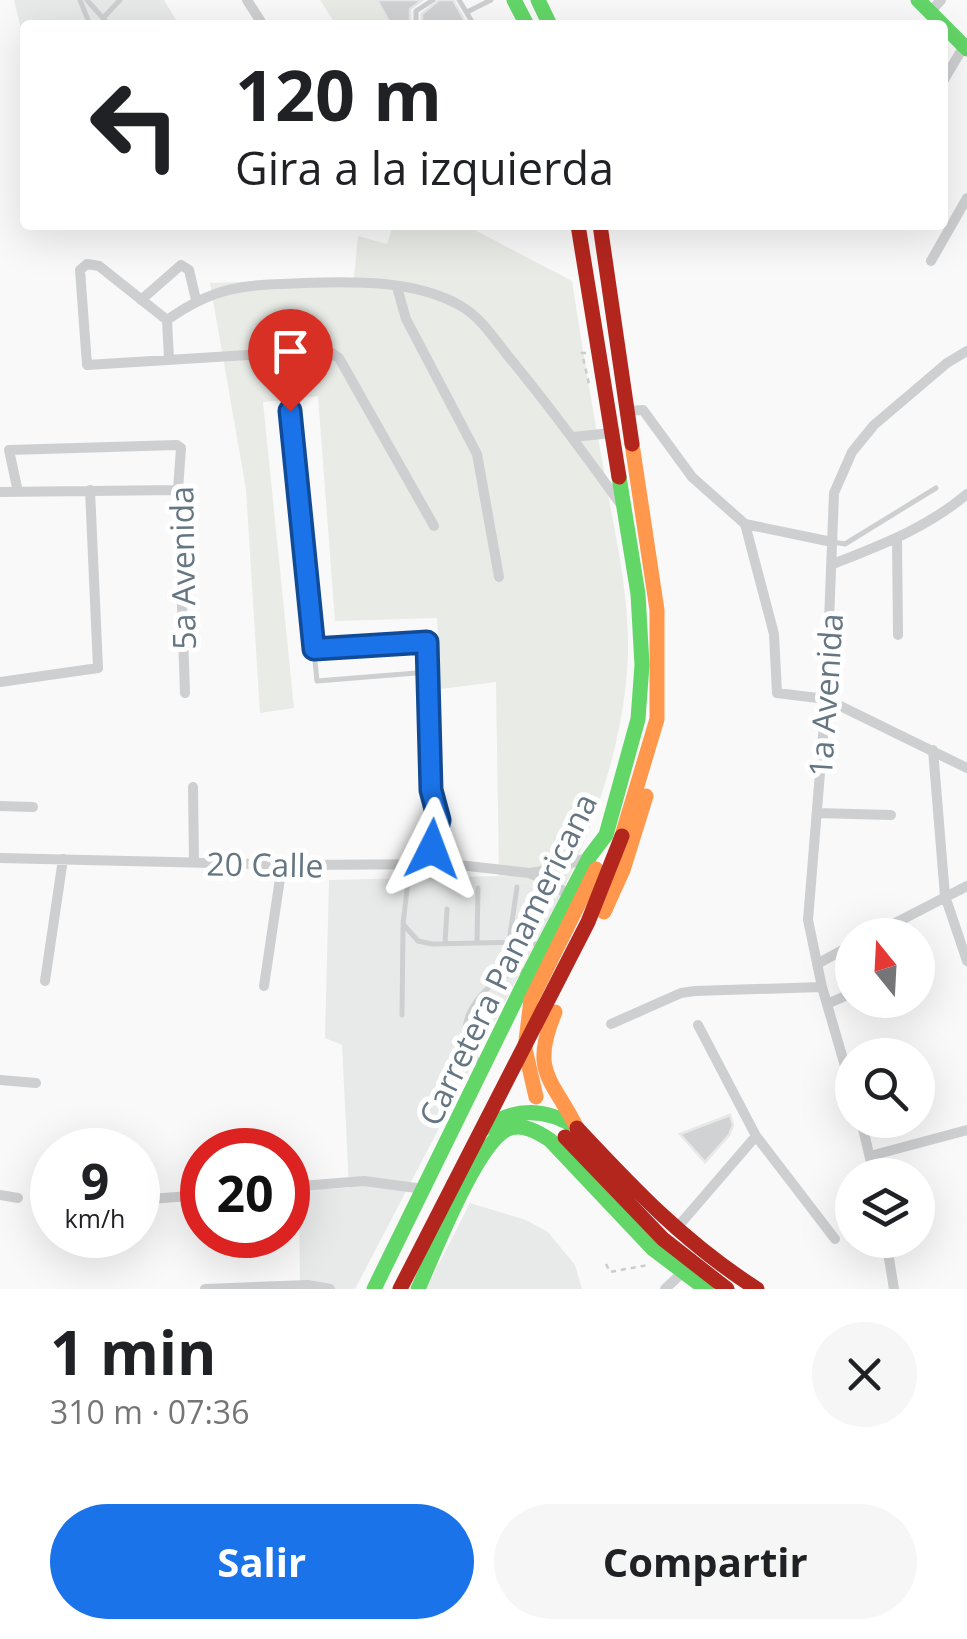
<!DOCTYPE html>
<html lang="es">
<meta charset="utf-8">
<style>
:root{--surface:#fff;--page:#f6f6f6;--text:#202124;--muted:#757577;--accent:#1a73e8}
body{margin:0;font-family:"Open Sans",sans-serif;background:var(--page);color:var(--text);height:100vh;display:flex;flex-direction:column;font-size:38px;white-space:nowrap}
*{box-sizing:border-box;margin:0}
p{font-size:32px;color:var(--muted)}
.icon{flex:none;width:55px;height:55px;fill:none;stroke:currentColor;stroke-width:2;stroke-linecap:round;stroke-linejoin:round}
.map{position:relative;height:1289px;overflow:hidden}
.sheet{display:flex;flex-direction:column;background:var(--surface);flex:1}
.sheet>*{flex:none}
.banner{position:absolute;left:20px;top:20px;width:928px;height:210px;border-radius:10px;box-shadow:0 10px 40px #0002;background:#fff;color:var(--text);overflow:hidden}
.needle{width:65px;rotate:342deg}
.buttons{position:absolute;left:835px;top:918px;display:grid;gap:20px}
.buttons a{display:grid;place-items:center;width:100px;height:100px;border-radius:50%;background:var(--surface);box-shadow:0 10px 40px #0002;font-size:50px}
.speed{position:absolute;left:30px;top:1128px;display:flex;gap:20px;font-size:50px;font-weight:700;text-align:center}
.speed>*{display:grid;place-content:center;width:130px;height:130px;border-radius:50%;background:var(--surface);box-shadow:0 10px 40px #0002;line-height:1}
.speed small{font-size:25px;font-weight:400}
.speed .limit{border:15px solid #d22;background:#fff;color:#111}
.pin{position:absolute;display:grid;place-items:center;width:85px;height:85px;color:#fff;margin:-102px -42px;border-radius:50% 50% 50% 0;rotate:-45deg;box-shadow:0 0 10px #0007}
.pin .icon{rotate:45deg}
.me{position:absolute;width:110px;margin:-55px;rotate:3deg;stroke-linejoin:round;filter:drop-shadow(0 0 8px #0008)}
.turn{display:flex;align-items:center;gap:35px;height:210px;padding:0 50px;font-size:45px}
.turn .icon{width:130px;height:130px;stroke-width:2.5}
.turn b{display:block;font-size:70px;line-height:85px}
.round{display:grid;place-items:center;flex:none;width:105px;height:105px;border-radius:52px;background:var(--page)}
.headline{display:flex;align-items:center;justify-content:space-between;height:170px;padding:0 50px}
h1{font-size:60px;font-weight:700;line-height:75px}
.action{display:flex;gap:20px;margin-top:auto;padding:20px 50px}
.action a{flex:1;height:115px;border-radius:60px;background:var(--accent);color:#fff;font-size:40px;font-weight:700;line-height:115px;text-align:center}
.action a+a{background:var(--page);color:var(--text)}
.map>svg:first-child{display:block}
.built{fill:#e8e9e9}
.green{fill:#e8ebe6}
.building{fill:#d0d2d3;stroke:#e8e8e8;stroke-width:2.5}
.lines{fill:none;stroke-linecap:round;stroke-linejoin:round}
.path{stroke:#cbcccd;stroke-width:2.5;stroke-dasharray:5 5;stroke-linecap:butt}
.lane{stroke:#cecfd0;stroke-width:5}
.street{stroke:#cecfd0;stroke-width:10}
.fast{stroke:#63d668;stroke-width:15}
.slow{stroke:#ff974d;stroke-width:15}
.jam{stroke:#b3261e;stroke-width:15}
.route-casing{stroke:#114b97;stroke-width:25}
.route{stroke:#1a73e8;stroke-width:18}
.labels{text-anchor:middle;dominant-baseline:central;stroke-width:10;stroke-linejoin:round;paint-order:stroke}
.street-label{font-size:32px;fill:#657683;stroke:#fff}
</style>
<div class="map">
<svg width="967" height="1289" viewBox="0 0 967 1289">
<rect width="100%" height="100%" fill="#f9f9f9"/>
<path class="built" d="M14,0h150l15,25h-154v20z
M499,876l63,17 -207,396h-55l-1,-99 50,-2 -7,-143 -17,-7 4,-158z
M470,1203l56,17 22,12 27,33 7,24h-156z"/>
<path class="green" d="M320,0h62l17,25h-63z
M393,225h72l107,56c10,66 21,131 33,196 10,57 24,116 23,174 -2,84 -31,167 -66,242l-63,-17 -3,-194 -56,7 -3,-71 -102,3 -17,-225 -55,6 31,306 -34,5 -14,-224 -36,-206 144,-5 4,-42 29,8z"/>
<path class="building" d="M377,0h45l-12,9v16h-19z
M439,0h14l14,25h-45v-11z
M730,1115l3,10 -4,10 -24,27 -25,-28z"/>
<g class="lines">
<path class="path" d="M586,353h-4l7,31
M606,1264l4,8 38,-7"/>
<path class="lane" d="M80,0l10,25
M87,0l22,25
M459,0l15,25
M467,12l24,-12
M104,17l16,-17
M416,25v-14l17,-11
M290,411l27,270 112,-9
M832,542l13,2 91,-56
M314,649l113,-7 4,149 8,29 -8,44
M430,794l-6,25 7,27
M410,865l-7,59 15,17 14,3 93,-2 15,3
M477,942l1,-54
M509,942l8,-55
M445,944l2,-35
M402,1015l1,-88
M478,1062c-5,-9 -12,-19 -13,-30 -1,-27 32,-59 57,-61"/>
<path class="street" d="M247,0l16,25
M930,12l11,-12
M942,83l22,-37
M931,261l36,-63
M397,287l9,32 71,135 22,123
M141,300l40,-35 8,5 7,30
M167,320c49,-35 78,-35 137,-37 50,-2 112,-3 157,23 19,11 33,32 47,50 39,47 75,96 111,146
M169,359l-2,-39 -68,-54 -12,-2 -7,6 7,95 240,-15 12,8 95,168
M627,411l16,-1 49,67 53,47 87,18
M573,437l38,-4
M0,492l178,-2
M18,492l-9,-42 168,-5 4,3 -3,42 7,203
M745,524l29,110 3,59 49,6 141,69
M897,539l1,96
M833,564c48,-19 94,-36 134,-70
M0,682l98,-14 -8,-178
M933,750l12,146 22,65
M193,787l1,75
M0,806l33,1
M817,813l74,2
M0,858l296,7 154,-1 79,9 25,11 15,12
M530,873l25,-4 31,-11
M872,935l95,-49
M918,963l2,-2
M817,964l35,-19
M45,981l18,-122
M264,986l18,-121
M827,1004l25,-11
M611,1024l70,-31 14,-2 127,-4
M698,1025l58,111 79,103
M0,1080l36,3
M852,1090l-30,-103 -14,-67 18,-221 8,-206 18,-41 22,-27 73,-62 20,-12
M861,1120l13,55
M870,1156l97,-26
M288,1187l76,-6 60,8
M0,1195l18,3
M138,1200l64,-5
M675,1230l81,-94
M886,1240l8,49
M205,1289l103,-4 22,4
M665,1289l17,-16"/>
<path class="fast" d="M514,0l13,25
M538,0l12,25
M918,0l49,49
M485,1128c30,-21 60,-20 91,-1
M374,1289l156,-318 60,-115 16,-21 32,-116 4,-54 -4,-71 -19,-117
M418,1289c16,-35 57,-142 88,-159 15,-8 32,2 44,10l103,109 53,40"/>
<path class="slow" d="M622,836l35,-117v-109l-25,-166
M604,912l19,-42 23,-74
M555,1012c-25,60 -4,65 22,116
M536,1097l-11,-48 6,-49 65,-131"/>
<path class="jam" d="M578,225l41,252
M600,225l32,219
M577,1128c58,62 108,115 180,161
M565,1137l98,102 64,50
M400,1289l188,-367 34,-86"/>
</g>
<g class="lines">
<defs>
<path id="route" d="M290,411l24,238 113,-7 4,148 8,30 -7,29"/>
</defs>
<use href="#route" class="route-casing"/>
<use href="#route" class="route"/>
</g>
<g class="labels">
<g class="street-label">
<text transform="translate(182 568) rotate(-91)">5a Avenida</text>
<text transform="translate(825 695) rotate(-86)">1a Avenida</text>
<text transform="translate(265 864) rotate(1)">20 Calle</text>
<text transform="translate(507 959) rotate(-64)">Carretera Panamericana</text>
</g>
</g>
</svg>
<div class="buttons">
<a><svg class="needle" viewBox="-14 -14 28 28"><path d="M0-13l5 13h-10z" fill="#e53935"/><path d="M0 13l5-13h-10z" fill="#757577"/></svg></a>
<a><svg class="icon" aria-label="search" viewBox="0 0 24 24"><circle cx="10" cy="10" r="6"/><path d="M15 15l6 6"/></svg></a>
<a><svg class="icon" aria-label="layers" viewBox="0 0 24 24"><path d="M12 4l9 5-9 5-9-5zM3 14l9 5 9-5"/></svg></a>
</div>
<div class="speed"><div>9<small>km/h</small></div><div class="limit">20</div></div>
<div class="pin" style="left:290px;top:411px;background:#d93025"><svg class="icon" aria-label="arrive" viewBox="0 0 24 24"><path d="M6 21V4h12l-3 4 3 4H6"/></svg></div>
<svg class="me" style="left:432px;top:849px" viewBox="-20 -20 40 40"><path d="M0-17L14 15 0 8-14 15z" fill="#1a73e8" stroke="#fff" stroke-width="4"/></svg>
<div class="banner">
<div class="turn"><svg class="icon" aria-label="left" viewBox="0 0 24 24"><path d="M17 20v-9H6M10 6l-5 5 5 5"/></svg><div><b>120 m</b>Gira a la izquierda</div></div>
</div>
</div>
<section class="sheet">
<div class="headline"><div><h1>1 min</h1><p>310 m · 07:36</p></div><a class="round"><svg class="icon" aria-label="close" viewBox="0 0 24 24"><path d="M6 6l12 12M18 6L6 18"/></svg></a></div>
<div class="action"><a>Salir</a><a>Compartir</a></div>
</section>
